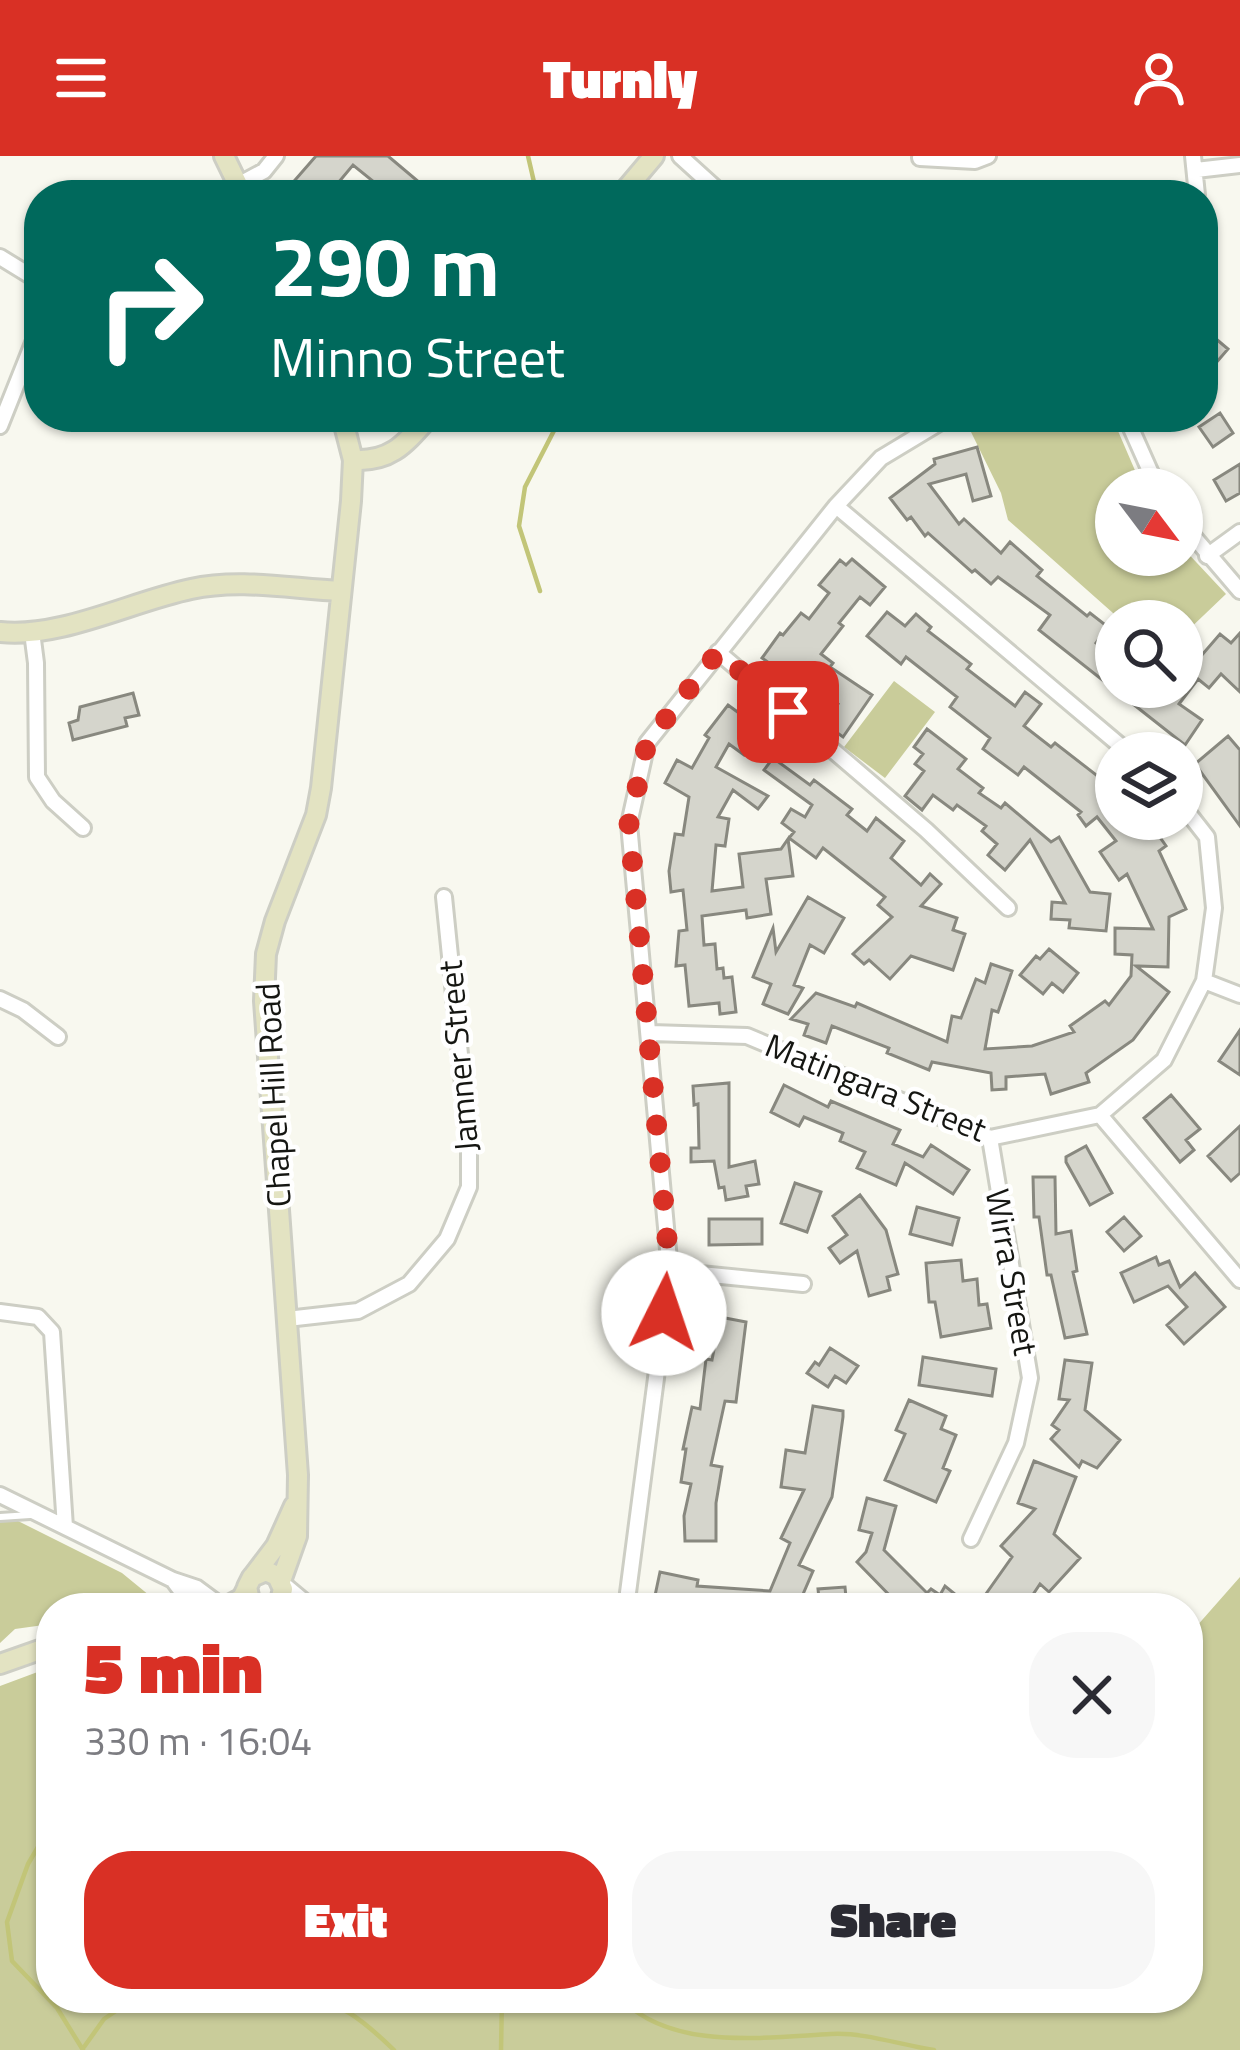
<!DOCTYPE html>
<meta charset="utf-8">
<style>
:root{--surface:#fff;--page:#f7f7f7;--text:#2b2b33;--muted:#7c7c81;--accent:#d93025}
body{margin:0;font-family:"Titillium Web",sans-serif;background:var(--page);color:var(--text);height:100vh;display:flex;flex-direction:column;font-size:45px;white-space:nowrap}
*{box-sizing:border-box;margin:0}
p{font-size:39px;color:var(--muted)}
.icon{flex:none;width:66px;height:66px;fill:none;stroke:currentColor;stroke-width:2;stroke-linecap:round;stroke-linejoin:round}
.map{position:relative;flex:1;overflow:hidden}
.details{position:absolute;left:36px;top:1437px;width:1167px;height:420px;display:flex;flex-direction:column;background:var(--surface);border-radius:48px;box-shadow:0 3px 9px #0004}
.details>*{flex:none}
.top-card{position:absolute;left:24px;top:24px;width:1194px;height:252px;border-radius:48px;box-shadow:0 3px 9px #0004;background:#00695c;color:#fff;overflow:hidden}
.needle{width:78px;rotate:122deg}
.buttons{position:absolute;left:1095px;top:312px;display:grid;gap:24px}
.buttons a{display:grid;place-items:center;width:108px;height:108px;border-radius:50%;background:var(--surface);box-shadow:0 3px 9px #0004;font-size:60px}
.pin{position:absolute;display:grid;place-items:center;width:102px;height:102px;color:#fff;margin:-51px;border-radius:24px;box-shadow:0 6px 18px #0006}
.me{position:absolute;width:132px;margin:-66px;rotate:4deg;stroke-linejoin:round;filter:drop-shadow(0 0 9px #0008)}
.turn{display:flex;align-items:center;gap:42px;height:252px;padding:0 48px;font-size:54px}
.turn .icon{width:156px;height:156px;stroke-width:2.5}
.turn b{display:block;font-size:84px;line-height:102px}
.round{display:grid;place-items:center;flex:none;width:126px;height:126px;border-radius:48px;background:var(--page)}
.head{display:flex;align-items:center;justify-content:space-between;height:204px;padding:0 48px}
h1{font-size:72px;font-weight:800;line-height:90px;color:var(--accent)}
.action{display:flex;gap:24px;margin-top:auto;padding:24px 48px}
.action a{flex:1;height:138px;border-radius:48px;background:var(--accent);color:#fff;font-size:48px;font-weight:800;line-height:138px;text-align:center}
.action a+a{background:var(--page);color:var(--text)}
header{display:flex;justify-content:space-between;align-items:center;height:156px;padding:0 48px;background:var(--accent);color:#fff;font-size:54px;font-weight:800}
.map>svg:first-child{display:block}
.green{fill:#c9cc9a}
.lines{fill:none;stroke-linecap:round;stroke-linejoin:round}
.stream{stroke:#c2c578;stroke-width:4.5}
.building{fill:#d5d5cc;stroke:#88887f;stroke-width:3}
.lane-casing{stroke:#cdcec4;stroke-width:12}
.street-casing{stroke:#cdcec4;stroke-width:20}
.secondary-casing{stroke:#cdcec4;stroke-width:24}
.lane{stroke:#fff;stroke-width:6}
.street{stroke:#fff;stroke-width:14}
.secondary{stroke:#e3e3c2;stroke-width:18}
.route{stroke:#d93025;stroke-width:21;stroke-dasharray:0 37.8}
.labels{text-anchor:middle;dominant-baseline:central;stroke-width:9;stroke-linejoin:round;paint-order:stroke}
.street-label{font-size:33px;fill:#151612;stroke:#fff}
</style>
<header><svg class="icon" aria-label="menu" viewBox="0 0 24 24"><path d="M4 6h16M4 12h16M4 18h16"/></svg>Turnly<svg class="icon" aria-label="person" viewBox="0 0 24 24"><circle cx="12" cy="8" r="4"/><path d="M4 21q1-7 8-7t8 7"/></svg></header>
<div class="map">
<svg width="1240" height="1894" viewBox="0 0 1240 1894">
<rect width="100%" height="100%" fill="#f8f8ef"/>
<path class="green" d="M1007,261h105l31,72h-27v66h66v-8l44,47 -44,42v-15h-60l-114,-101 -7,-27 -30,-61z
M894,525l41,31 -50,66 -41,-31z
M0,1356l122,61 33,27v8h-104v16l-36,5 -15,14z
M1240,1421v473h-1240v-364l51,-19v331h1137v-362z"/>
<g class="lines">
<path class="stream" d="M528,0l9,39
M540,435l-21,-65 6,-39 36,-70
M51,1669l-23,39 -21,58 5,39 45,47 26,42
M229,1842c25,10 40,4 66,1 41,-4 72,25 99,51
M620,1842c51,52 137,40 211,36 32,-2 70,11 103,16
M84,1891l20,-28 31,-21
M501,1894l1,-52"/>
</g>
<path class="building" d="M316,0h72l32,27 -10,12 -11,-5 -9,5 -37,-30 -25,30h-46z
M1209,177l19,16 -25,29v-38z
M1220,257l13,20 -20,14 -14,-20z
M977,291l14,49 -18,5 -7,-27 -37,10 30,40 5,-5 37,34 9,-11 32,28 -5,6 50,40 3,-3 18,14 -12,16 20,15v29h31l17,13 9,-13h9v-9l38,-44 11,9 9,-10v59l-19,-18 -12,14 -11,-9 -19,25 23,16 -17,25 -146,-115 11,-15 -52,-38 -7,7 -16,-14 -3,2 -44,-39 -3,3 -14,-19 -4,3 -17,-22 45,-34 -1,-5z
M1240,308v29l-14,8 -12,-21z
M852,403l33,28 -15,18 -10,-8 -21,26 4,3 -22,28 12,9 -3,4 42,28 -29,42 -18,-13 13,-20 -23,-16 -7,12 -17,-11 5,-7 -34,-24 18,-25 3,2 18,-22 8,6 20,-26 -10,-8 21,-25 6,5z
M887,456l18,14 11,-12 15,13 -3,4 43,33 -4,5 48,37 10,-14 16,12 -17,22 27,21 4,-4 45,35 7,-5 9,11v35h31l19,27 -7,5 27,58 -17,8 -1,50 -32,-1 33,26 -36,48 -47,33 3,9 -38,12 -6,-20 -39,3v12l-14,1 -1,-17 -59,-11 -3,8 -42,-17 2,-5 -57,-22 -6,17 -22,-8 4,-11 -17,-5 25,-26 39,14 2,-4 90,39 5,-26 9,2 15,-39 9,4 6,-19 21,7 -14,41 -6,-2 -7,39 47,-3 42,-14 -4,-6 35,-25 4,4 22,-29 1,-21 -17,-1v-26l38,1 -26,-55 -8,6 -19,-28 16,-11 -19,-24 -11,9 -8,-11 3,-3 -57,-45 -6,8 -35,-26 7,-11 -40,-31 7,-10 -51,-40 -5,7 -34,-28z
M133,537l6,22 -14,3 2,8 -54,14 -4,-17 9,-3 2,-13z
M728,549l34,25 -18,25 -15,-11 -13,23 52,29 -10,13 -25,-19 -15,27 11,2 -4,27 -9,-1 -4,46 31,-4 -4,-33 42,-5 7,-10 5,37 -27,3 5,35 -24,4 -1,-8 -44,6 2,29 11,-1 2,25 6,-1 1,10 8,-1 4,35 -16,2 -1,-11 -30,3 -4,-41 -9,1 3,-35 8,-1 -4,-40 -12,2 -2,-21 6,-37 8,1 6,-38 -24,-14 12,-23 15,8 17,-30 -4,-3z
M927,573l39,30 -8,10 25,19 -4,5 22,15 4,-5 46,39 8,-5 31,55 20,2 -4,37 -37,-3 1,-8 -19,-1 1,-17 13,1 -35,-63 -25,30 -17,-15 9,-11 -15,-13 4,-5 -29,-21 -4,5 -20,-15 -11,15 -17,-14 19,-25 -9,-7 8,-10 -9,-7z
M1228,580l12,14v76l-45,-62z
M773,602l37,27 4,-5 38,29 -5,6 20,16 9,-13 28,23 -13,17 30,27 9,-11 11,10 -20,22 36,12 -4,12 12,4 -12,36 -42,-14 -21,23 -21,-19 -5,4 -11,-10 39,-37 -14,-12 7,-8 -62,-49 -7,10 -27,-20 5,-6 -12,-9 9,-14 14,8 7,-12 -48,-35z
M808,741l36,21 -20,35 -14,-8 -16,40 9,3 -15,26 -25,-10 8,-20 -18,-7 20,-49 3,24z
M1049,793l29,24 -15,19 -11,-9 -9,11 -23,-19 16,-19 4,3z
M1240,874v45l-21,-14z
M729,927v84l26,-6 4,23 -13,2 2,10 -22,4 -2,-13 -5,1 -5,-27 -23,1v-14h8l-1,-44 -4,1 -1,-19z
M784,929l44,22 3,-6 69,29 -7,14 30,13 8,-12 38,25 -16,24 -48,-31 -9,22 -39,-17 8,-16 -25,-11 3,-8 -39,-16 -5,9 -28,-14z
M1171,939l29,34 -14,11 8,10 -14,12 -36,-44z
M1240,970v47l-9,8 -23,-25z
M1086,990l26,47 -22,12 -24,-43v-5z
M1033,1021h22l1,57 15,-3 6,40 -4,1 14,62 -22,4 -14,-63h-4l-8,-58h-5z
M795,1027l26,9 -14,40 -26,-9z
M860,1039l26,35 12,44 -11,3 3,13 -21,6 -12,-45 -17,12 -11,-15 18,-13 -14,-19z
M917,1051l42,11 -7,27 -42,-11z
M1124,1061l17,19 -17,15 -17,-19z
M709,1063h53v25l-53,1z
M1156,1101l3,8 10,-4 11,26 15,-14 30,34 -41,37 -17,-19 20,-18 -19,-21 -34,16 -13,-29z
M961,1104l2,21 14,-2 2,26 8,-1 4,24 -50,9 -6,-35h-6l-3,-39z
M720,1161l26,5 -10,80 -11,-1 -14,64 11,2 -6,36v38h-31l-1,-25 7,-32 -10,-2 5,-33h-3l9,-42 8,2 6,-50 6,1z
M830,1192l28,18 -12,17 -11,-7 -7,11 -21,-14 8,-11 4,3z
M923,1201l73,12 -4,27 -73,-11z
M1065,1204l27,3 -7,47 35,30 -23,28 -15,-7 -3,6 -28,-28 8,-9 -7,-5 17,-25 -10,-1z
M909,1244l37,16 -5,13 15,6 -13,33 7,3 -14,31 -51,-22 20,-46 -9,-4z
M813,1250l30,5v6l-11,80 -33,68 14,6 -16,37h-14l-31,-13 -1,13 -98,-3 7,-33 38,8 -1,6 73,5 20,-48 -9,-5 23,-48 -23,-3 5,-37 19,3z
M1034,1305l42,16 -22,57 26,24 -31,34 -9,-8 -16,24h-48l36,-51 -11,-11 34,-37 -17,-6z
M867,1342l29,8 -12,44 43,43 4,-4 9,6 5,-9 27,22h-46l-12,-8 -12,8 -45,-46 9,-10 6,-19 -13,-3z
M845,1431l2,21h-27l-2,-19z"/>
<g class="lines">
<defs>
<path id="lane" d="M0,1361l30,-2"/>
<path id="street" d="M680,0l43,39
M1193,0l4,39
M920,2l55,3 13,-5
M1196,14l44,-5
M238,29l26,-14 12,-15
M0,101l39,24
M1126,261l32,72
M0,270l39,-98
M836,350l293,247
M1182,367l58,68
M1207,400l33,-24
M32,476l4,31 1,114 16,24 30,27
M718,496l208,178 82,78
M1204,825l36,14
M0,843l23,11 35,27
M651,877l96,3 243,102 110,-23 64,-55 40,-79 10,-73 -7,-71 -25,-32
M1100,959l140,165
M670,1115l133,13
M0,1156l38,5 14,15 13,195
M287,1163l71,-8 51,-27 38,-45 22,-52v-44l-25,-246
M0,1339l173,85 24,8 27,20
M971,1383l45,-96 14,-65 -40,-240
M173,1424l21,28
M282,1427l30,25
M626,1452l44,-337 -41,-447 18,-81 189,-237 45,-48 68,-41"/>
<path id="secondary" d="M224,0l19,39
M621,39l33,-39
M353,304c38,2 52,-16 76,-43
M0,476c59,7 133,-31 191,-43 49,-11 101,0 150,2
M254,1419l22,-29 18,-40
M281,1425l16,-45 1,-61 -34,-474 2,-47 9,-33 41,-106 5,-27 30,-287 2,-41 -11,-43
M224,1452l18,-10 4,-8
M261,1452l-11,-7 -3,-14 5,-10 14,-6 11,5 6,13 -3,12 -11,7
M0,1508l51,-18"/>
</defs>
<use href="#lane" class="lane-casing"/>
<use href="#street" class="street-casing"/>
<use href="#secondary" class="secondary-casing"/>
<use href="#lane" class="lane"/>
<use href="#street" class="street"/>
<use href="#secondary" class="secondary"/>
</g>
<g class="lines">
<path class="route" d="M664,1157l6,-42 -41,-447 18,-81 71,-91 70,60"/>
</g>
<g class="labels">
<g class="street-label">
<text transform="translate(458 900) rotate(-95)">Jamner Street</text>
<text transform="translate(876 931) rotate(22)">Matingara Street</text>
<text transform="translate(273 939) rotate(-93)">Chapel Hill Road</text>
<text transform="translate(1012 1116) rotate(80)">Wirra Street</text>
</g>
</g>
</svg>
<div class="buttons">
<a><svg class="needle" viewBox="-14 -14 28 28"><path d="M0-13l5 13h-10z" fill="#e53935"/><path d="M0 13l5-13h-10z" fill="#7c7c81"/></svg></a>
<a><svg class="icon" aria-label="search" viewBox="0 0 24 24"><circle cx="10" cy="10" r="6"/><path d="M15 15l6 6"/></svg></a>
<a><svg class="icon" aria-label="layers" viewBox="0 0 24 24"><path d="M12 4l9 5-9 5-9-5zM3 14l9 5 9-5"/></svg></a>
</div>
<div class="pin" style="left:788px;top:556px;background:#d93025"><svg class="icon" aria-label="arrive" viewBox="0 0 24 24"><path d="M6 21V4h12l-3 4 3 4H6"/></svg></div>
<svg class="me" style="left:664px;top:1157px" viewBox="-20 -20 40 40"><circle r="19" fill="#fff"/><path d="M0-13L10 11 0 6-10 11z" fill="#d93025"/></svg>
<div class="top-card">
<div class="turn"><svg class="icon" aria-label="right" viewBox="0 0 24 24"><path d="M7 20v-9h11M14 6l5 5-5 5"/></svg><div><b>290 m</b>Minno Street</div></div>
</div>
<section class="details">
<div class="head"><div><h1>5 min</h1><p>330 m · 16:04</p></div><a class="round"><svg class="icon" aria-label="close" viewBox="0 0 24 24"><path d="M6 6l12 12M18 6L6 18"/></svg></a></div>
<div class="action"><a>Exit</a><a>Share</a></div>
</section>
</div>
